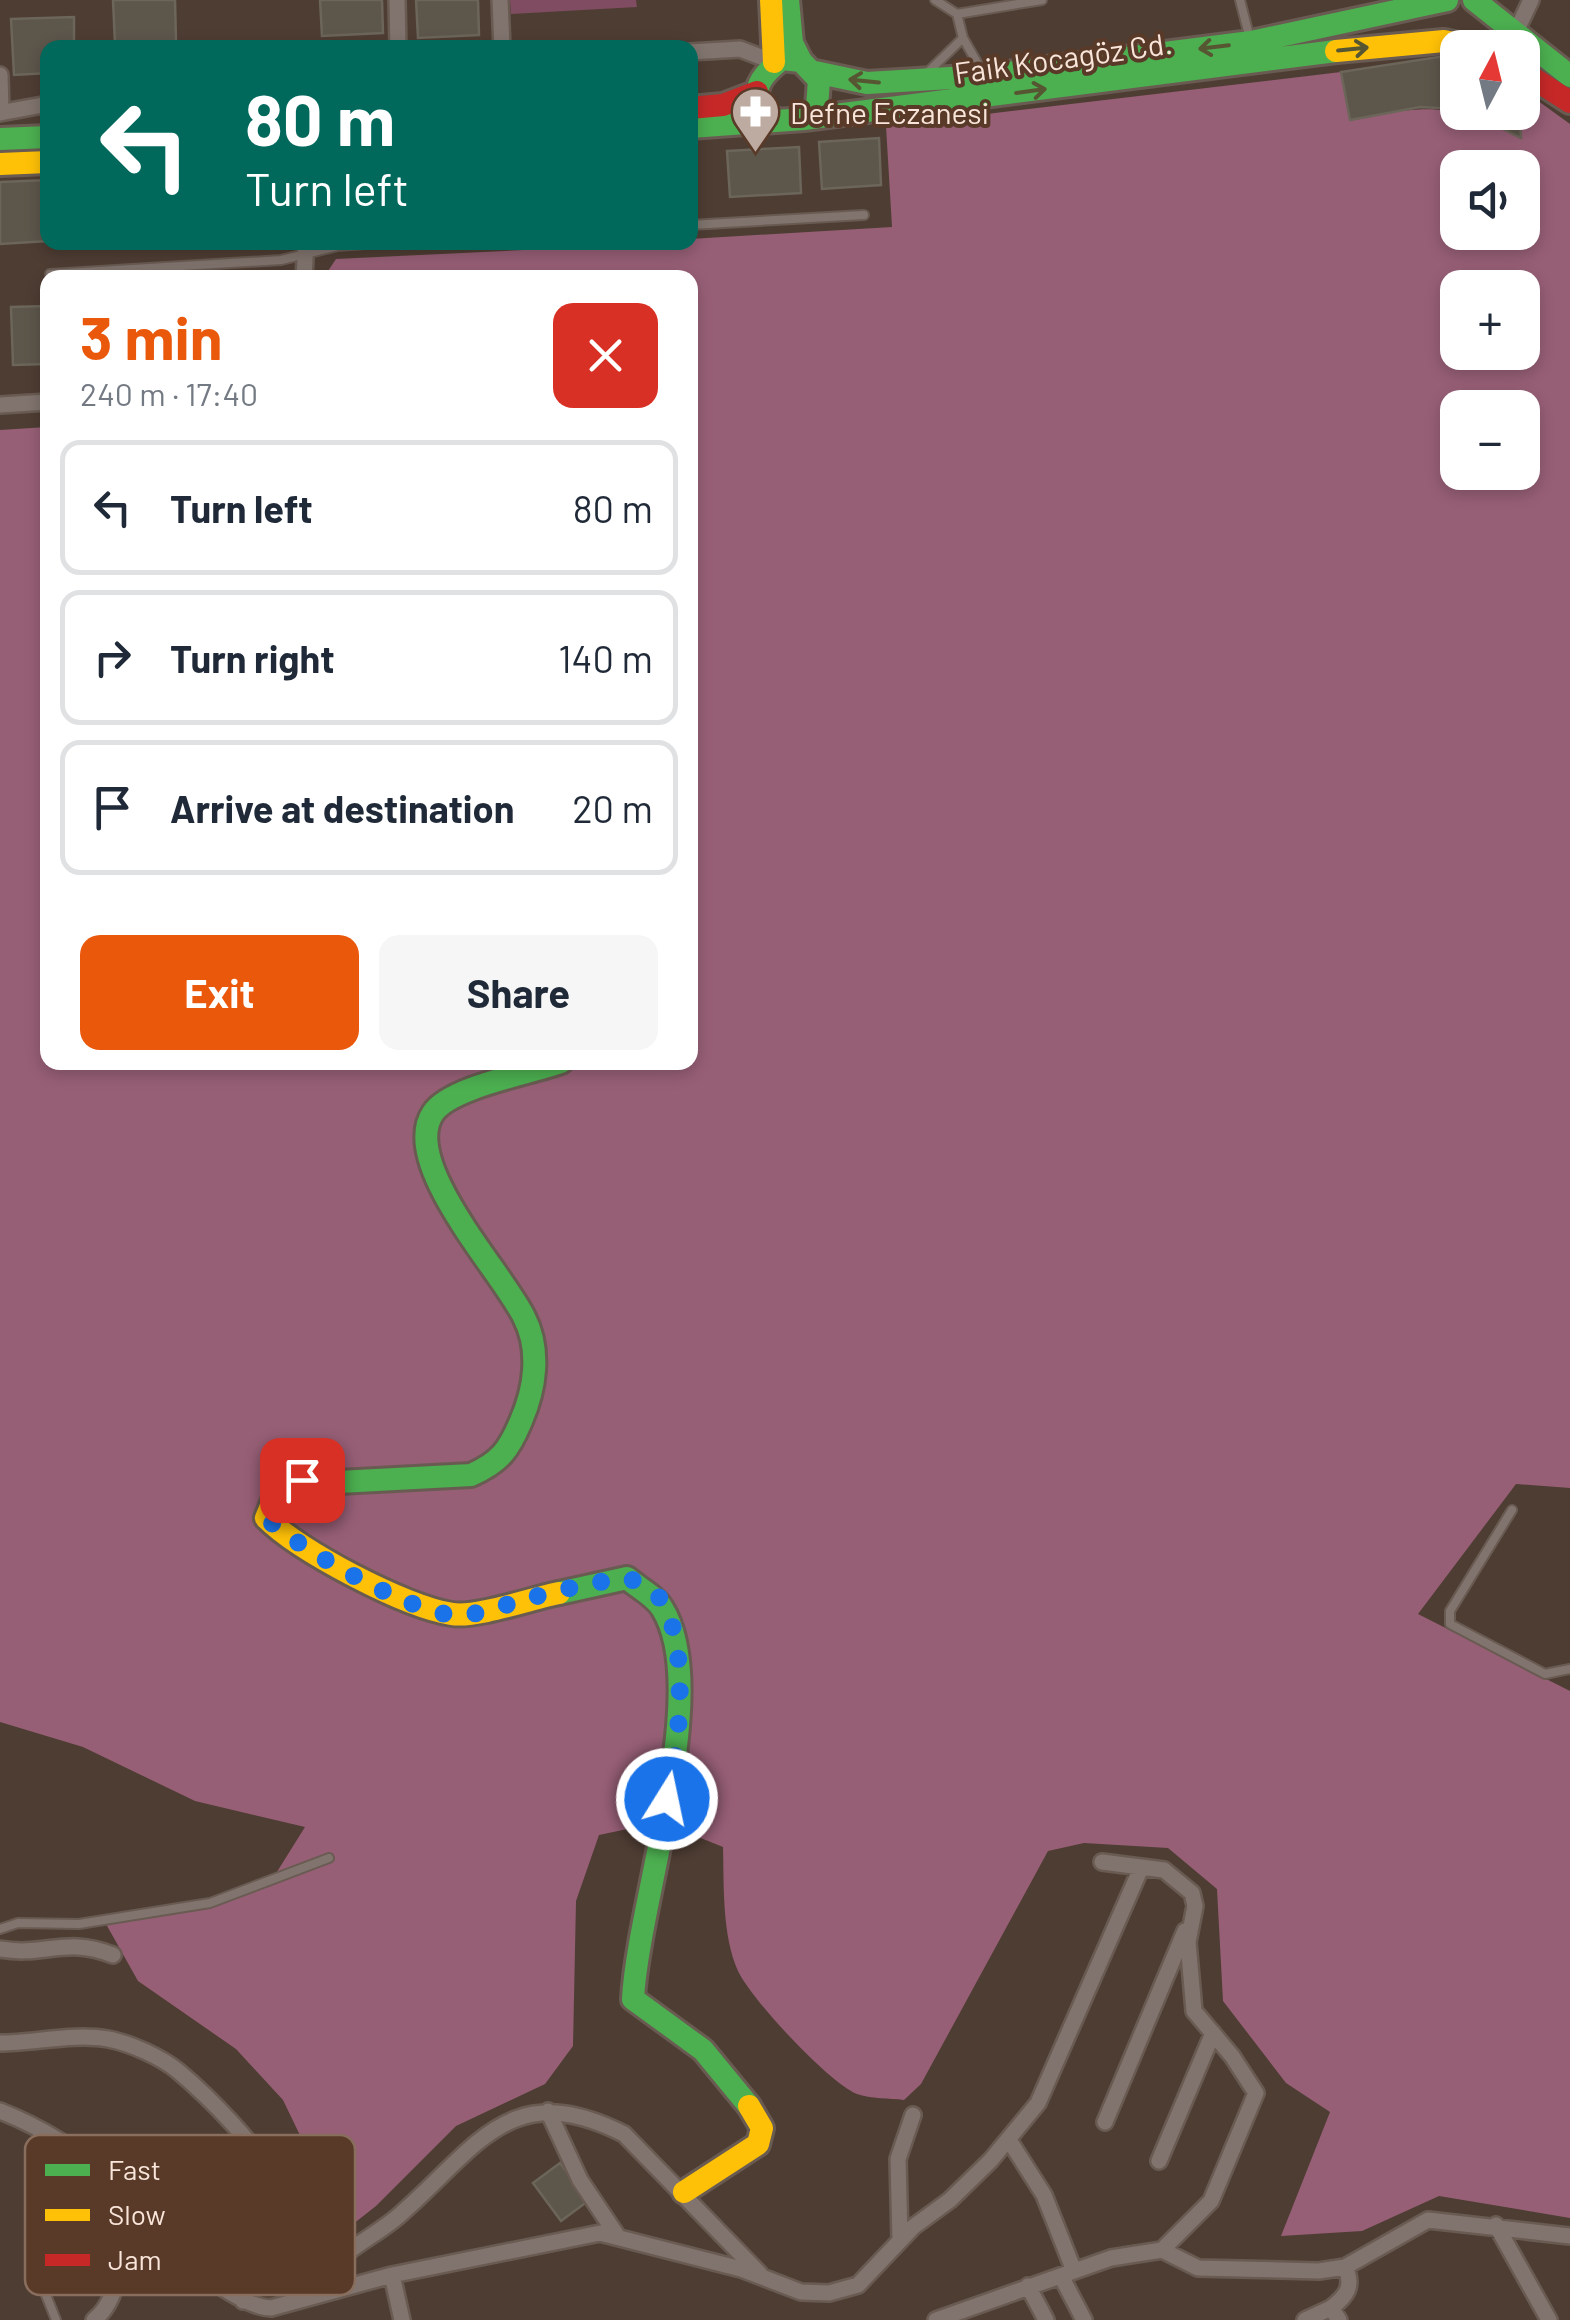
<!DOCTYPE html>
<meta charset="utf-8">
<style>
:root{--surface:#fff;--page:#f6f6f7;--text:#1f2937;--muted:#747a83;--line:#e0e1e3;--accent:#ea580c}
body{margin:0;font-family:Barlow,sans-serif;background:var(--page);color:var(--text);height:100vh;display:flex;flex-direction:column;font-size:38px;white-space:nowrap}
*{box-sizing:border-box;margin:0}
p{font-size:32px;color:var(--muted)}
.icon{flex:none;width:55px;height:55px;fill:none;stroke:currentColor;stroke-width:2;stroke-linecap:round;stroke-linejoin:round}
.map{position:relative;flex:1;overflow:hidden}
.sheet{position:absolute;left:40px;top:270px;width:658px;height:800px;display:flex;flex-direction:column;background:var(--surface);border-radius:20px;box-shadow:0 5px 15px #0003}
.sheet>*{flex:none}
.guide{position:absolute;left:40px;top:40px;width:658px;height:210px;border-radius:20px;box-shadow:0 5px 15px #0003;background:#00695c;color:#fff;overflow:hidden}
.needle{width:65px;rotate:7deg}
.buttons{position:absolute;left:1440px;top:30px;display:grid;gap:20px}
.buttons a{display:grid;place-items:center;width:100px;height:100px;border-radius:20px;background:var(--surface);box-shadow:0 5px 15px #0003;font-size:50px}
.pin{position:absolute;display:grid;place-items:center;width:85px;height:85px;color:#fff;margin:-42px;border-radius:20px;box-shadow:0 5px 15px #0006}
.me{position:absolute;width:110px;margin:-55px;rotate:10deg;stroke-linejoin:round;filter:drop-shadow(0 0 8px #0008)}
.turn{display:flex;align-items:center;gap:35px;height:210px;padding:0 40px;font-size:45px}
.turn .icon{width:130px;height:130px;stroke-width:2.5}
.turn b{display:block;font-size:70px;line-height:85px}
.round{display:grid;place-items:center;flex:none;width:105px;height:105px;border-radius:20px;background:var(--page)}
.head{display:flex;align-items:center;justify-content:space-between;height:170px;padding:0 40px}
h1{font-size:60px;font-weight:700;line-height:75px;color:var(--accent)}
.primary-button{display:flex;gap:20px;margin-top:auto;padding:20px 40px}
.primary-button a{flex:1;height:115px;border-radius:20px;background:var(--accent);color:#fff;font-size:40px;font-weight:700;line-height:115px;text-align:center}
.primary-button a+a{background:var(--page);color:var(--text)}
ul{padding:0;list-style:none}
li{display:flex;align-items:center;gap:30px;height:135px;margin:0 20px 15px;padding:0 20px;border:5px solid var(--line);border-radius:20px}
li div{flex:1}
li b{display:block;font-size:38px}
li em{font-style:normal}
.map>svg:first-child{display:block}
.green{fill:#7f4c62}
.forest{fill:#975f76;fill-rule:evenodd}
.building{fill:#5d564b;stroke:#6c6559;stroke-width:2.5}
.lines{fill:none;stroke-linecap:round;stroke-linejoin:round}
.lane-casing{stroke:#695b52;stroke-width:12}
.street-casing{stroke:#695b52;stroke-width:20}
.fast-casing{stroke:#695b52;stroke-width:28}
.slow-casing{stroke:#695b52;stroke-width:28}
.jam-casing{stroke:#695b52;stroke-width:28}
.lane{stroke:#81746e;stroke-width:8}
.street{stroke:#81746e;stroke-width:15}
.fast{stroke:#4caf50;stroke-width:22}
.slow{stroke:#ffc107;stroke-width:22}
.jam{stroke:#c62828;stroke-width:22}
.oneway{stroke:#565732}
.route{stroke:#1a73e8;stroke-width:18;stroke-dasharray:0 32.4}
.labels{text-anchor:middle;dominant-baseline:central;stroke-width:8;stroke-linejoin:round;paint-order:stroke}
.street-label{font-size:30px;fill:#f9e5da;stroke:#593a28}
.poi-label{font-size:30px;fill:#f9e5da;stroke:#593a28;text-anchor:start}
.key{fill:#593a28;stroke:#896d5d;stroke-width:2.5}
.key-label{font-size:28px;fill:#f9e5da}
</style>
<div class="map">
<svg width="1570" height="2320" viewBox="0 0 1570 2320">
<rect width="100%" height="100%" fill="#4e3d33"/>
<path class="green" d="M510,0h126l1,7 -126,7z"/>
<path class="forest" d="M1341,72l9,48c82,-16 97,-17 171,17l2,-47 47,34v1364l-54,-4 -98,130 152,77v527l-131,-22 -77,35 -81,5 49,-124 -44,-29 -63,-82 -6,-112 -49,-41 -84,-5 -36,8 -127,233 -17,16c-14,-2 -34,-1 -47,-6 -28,-11 -106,-95 -119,-123 -16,-36 -14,-85 -15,-124l-62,-25 -62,13 -23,66 -3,145 -28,38 -89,42 -80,80 -65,51 -25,5 24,-106 -27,-56 -47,-51 -98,-68 -32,-57 91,-14 73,-27 35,-56 -110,-26 -112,-54 -83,-25v-1292l47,-3 1,635h642v-784l-366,-1 12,-18 354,-17v-3l202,-12 -6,-101zM1458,168h64v64h-64zM1458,288h64v64h-64zM1458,408h64v64h-64z"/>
<path class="building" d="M113,0h62l1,41 -61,3z
M320,0h62l1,33 -61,3z
M416,0h62l1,35 -61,3z
M74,17v31h-26v25l-34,2 -3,-56z
M1445,56l13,3v50l-38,-2 -70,13 -9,-48z
M1468,112h52l1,26z
M879,138l2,47 -59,4 -3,-47z
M799,147l2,46 -71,4 -3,-46z
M48,180v61l-48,3v-62z
M48,306v58l-35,1 -2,-58z
M560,2163l28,38 -27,20 -28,-38z"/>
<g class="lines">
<defs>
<path id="lane" d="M935,0l22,14 85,-14
M1240,0l10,39
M957,14l6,24 20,35
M927,73l36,-35
M690,225l174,-10
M50,274l231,-14 57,-14 53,-4
M1512,1510l-62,101v13l95,50 25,-5
M0,1929l18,-6 61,1 131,-21 119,-45
M37,2248l1,27 18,45"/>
<path id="street" d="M397,0l1,48
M500,0l2,48
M1515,34l16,-34
M690,52l50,-3 34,13
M0,75l1,38
M0,113l48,-9
M304,278l2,-36
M0,405l48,-3
M0,1949c45,8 66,-13 113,6
M0,2043c34,0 74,-10 108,-4 22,4 53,18 70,32 24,20 88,81 94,111 6,25 -16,96 -29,119
M0,2111c41,16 79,40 112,69 11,10 18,25 28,37 23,28 96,90 131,91l121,-33 208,-42 141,36 60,23 28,1 29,-8 55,-58 37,-27 41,-40 47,-57 103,-235
M548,2111l32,69 36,54
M1105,2122l80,-191
M1009,2140l35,55 30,76
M1159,2161l54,-128
M1496,2225l53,95
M900,2240l-2,-81 15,-44
M1162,2250l36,18 121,3 26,-4 83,-47 142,16
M392,2275l10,45
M1061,2276l23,44
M1028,2286l18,34
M307,2298c9,-12 18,-25 29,-36 20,-19 47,-31 67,-50 75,-66 108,-135 221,-78l136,140
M94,2320c33,-26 18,-74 47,-101
M936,2320l175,-62 51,-8 49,-49 45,-108 -24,-37 -38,-45 -6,-69 7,-36 -3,-13 -28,-23 -62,-8
M1305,2320l26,-12
M1339,2320l-8,-12c16,-12 23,-22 14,-41"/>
<path id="fast" d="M788,0l4,43 9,18
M1474,0l96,76
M815,72l52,11 117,-7 267,-34 196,-42
M777,121c-32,-23 -21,-42 5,-62l19,2 18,19 -2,27 -13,12
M690,127l114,-8 532,-68
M0,139l48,-2
M271,1506l5,-14 25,-8 170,-9c29,-13 38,-25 50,-54 14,-32 20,-71 3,-104 -21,-44 -125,-154 -91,-204 17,-26 98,-40 128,-51
M559,1593l68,-15c10,9 28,18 35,30 51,81 -24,292 -29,391l70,51 46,56"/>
<path id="slow" d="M771,0l3,62
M1336,51l108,-10 32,7
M0,164l48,-2
M271,1506l-5,12c33,33 139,89 186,96 24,4 81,-16 107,-21
M684,2192l74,-48 4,-16 -13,-22"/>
<path id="jam" d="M1522,71l48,31
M690,108l33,-3 34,-13"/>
</defs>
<use href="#lane" class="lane-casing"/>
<use href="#street" class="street-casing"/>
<use href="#fast" class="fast-casing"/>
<use href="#slow" class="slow-casing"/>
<use href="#jam" class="jam-casing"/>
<use href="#lane" class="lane"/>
<use href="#street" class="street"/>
<use href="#fast" class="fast"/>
<use href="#slow" class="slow"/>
<use href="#jam" class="jam"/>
</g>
<defs><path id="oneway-shaft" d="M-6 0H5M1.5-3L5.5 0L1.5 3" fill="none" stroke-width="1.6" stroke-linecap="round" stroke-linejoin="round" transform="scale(2.5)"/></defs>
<g class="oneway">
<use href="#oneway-shaft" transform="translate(1214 47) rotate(173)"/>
<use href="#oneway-shaft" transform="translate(1353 49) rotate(-6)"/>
<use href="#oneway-shaft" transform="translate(864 81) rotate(-174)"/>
<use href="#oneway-shaft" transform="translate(1031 91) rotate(-8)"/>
</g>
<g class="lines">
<path class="route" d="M302,1480l-26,12 -10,26c30,29 147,96 189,97 22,1 46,-9 67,-15 34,-9 70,-18 105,-22 7,3 17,5 22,9 46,35 30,163 18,212"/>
</g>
<defs>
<symbol id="pharmacy-pin" viewBox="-11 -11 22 30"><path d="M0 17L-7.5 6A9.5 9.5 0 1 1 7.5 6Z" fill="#bdaaa0" stroke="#593a28"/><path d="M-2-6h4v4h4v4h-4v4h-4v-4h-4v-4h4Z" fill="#fff"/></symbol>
</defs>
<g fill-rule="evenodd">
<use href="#pharmacy-pin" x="728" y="84" width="55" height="75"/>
</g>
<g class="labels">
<g class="street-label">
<text transform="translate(1063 57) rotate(-8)">Faik Kocagöz Cd.</text>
</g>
<g class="poi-label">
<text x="790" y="112">Defne Eczanesi</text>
</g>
</g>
<rect x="25" y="2135" width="330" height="160" rx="15" class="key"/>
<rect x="45" y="2164" width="45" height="12" fill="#4caf50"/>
<rect x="45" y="2209" width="45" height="12" fill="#ffc107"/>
<rect x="45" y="2254" width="45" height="12" fill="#c62828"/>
<g class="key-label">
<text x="108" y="2180">Fast</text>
<text x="108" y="2225">Slow</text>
<text x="108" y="2270">Jam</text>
</g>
</svg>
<div class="buttons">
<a><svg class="needle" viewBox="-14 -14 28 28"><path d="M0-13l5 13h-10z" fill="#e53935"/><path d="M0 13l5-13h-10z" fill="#747a83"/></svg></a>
<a><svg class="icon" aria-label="sound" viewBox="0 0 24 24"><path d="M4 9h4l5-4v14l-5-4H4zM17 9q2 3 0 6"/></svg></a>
<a>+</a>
<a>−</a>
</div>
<div class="pin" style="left:302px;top:1480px;background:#d93025"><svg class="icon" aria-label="arrive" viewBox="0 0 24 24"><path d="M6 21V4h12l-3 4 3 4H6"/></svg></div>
<svg class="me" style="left:667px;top:1799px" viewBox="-20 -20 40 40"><circle r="17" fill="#1a73e8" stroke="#fff" stroke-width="3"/><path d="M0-11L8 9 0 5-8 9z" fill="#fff"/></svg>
<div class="guide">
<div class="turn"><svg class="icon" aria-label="left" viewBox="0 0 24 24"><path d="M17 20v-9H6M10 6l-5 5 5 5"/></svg><div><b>80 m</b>Turn left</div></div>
</div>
<section class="sheet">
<div class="head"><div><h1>3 min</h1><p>240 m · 17:40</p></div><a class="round" style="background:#d93025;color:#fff"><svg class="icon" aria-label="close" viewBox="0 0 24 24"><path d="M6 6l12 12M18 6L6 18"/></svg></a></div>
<ul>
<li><svg class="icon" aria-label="left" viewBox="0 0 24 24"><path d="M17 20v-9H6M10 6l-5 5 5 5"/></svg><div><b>Turn left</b></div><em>80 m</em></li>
<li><svg class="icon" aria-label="right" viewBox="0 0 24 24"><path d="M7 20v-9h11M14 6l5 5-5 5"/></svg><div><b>Turn right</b></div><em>140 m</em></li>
<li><svg class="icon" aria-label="arrive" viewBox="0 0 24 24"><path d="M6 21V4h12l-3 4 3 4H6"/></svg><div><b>Arrive at destination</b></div><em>20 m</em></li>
</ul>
<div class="primary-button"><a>Exit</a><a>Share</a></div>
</section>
</div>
